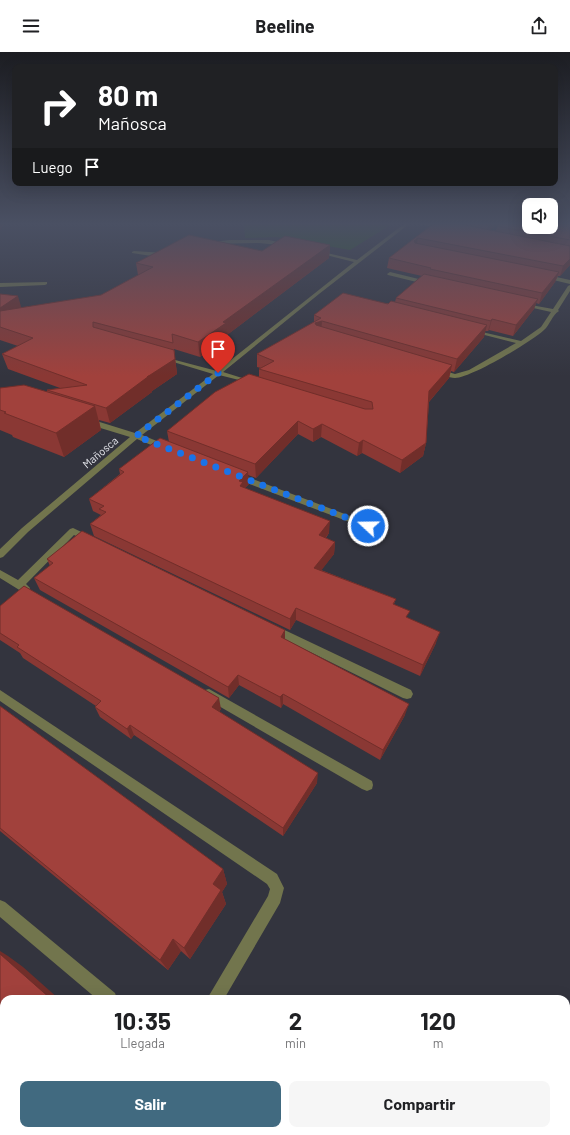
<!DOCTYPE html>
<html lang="es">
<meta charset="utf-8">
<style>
:root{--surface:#fff;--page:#f6f6f6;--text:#202124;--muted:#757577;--accent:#416a80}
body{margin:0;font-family:Barlow,sans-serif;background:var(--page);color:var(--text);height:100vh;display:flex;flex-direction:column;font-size:15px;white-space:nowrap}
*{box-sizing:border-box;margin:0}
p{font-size:13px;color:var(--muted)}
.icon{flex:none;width:22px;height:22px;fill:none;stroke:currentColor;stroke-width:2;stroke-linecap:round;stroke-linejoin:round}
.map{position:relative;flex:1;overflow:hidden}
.drawer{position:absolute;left:0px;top:943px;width:570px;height:140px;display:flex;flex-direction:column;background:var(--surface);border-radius:12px 12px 0 0;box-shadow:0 4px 16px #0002}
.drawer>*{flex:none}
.banner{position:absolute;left:12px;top:12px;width:546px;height:122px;border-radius:8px;box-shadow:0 4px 16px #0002;background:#202124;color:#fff;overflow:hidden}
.controls{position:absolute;left:522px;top:146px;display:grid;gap:8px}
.controls a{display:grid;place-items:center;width:36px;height:36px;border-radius:8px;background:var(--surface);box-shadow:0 4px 16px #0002;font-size:20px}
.pin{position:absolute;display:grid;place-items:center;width:34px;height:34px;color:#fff;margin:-41px -17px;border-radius:50% 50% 50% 0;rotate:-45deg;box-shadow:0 0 4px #0007}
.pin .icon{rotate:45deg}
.me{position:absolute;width:44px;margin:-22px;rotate:291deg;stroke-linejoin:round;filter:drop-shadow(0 0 3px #0008)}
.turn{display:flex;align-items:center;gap:14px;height:84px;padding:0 20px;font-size:18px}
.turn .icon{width:52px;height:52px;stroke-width:2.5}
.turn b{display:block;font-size:28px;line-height:34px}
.then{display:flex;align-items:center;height:38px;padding:0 20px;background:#0003;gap:8px;font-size:15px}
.eta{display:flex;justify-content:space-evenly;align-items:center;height:68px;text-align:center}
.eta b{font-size:24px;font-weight:700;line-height:28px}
.primary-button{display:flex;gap:8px;margin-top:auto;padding:8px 20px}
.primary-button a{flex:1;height:46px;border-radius:8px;background:var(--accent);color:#fff;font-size:16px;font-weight:700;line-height:46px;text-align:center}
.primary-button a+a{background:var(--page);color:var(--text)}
header{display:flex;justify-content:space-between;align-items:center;height:52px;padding:0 20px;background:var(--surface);font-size:18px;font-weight:700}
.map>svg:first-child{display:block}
.green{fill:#295823}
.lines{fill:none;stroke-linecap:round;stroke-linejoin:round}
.minor{fill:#72754d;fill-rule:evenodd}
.wall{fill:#8a3834}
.shaded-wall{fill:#712e2a}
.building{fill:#a1413c;stroke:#712e2a}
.route{stroke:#1a73e8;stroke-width:7;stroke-dasharray:0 12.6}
.labels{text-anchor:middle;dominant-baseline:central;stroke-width:4;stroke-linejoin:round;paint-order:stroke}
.far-street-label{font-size:11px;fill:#e7e8ee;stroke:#33343e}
</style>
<header><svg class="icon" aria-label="menu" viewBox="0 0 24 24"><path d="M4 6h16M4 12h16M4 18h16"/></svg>Beeline<svg class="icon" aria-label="share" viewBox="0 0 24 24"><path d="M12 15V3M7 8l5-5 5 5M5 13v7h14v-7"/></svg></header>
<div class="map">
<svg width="570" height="1083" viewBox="0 0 570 1083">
<rect width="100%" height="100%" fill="#33343e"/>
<path class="green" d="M244,172h148l-42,26 -73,-13 -32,1z"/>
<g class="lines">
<path class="minor" d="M404,172h5l-90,70 -96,78 32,10v2l-36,-9 -77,60 27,11v4h-6l-26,-11 -109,93 -25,25 -3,1v-9l22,-21 108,-91 -46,-14v-4h6l45,14 78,-59 -53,-16v-2l57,15 137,-109 -40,-10v-2l43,10z
M419,172h11l15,4 -2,1z
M229,188h40l22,5 -2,1 -30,-3 -51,1 -2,-1z
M134,199l30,2 3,2 -9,2 -26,-4v-1z
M390,220l41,10 1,1 -3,2 -41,-10 -1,-1z
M543,222l27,6v4l-29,-7v-2z
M47,230v2l-2,1 -45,2v-4z
M570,233v6l-12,19 1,1c-7,4 -9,14 -15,19 -13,12 -73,48 -89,48 -6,0 -16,-4 -20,-7l3,-2 17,5 14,-4 47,-27 -47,-12v-2l52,12 20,-14 10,-15 -31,-7v-2l33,6 15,-23z
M237,421l134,51 2,2 -2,2h-6l-131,-50 -1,-2 1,-2z
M73,476l21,10 2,2 -2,2h-6l-14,-7 -48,49 4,4 -1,3h-8l-21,-13v-8l18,10 52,-51z
M274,573l137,65 2,4 -2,4 -4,1 -4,-1 -133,-66 -1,-3 1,-3z
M209,637l163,92 1,4 -1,4 -5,2 -5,-2 -157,-91 -2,-4 2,-4z
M0,638l277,184 7,14 -4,15 -56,96h-17l61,-103 2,-7 -3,-5 -267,-183z
M0,848l5,2 110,91 2,6h-20l-97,-82z
M130,1079h18l-2,4h-18z"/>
</g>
<path class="wall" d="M433,172h64l-7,6 6,1 1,-5 73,-2v41l-10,11h-2l-3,6 -16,22 -3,-1 -2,6 -21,27 -24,-6 -1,1h-3l-1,6 -30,35 -3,-1 -2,7 -20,24 -3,41 -3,13 -23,17 -38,-20 -5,3 -36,-19 -8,5 -15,-8 -42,44 -8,-3 1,9 -4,4 84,45 -3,5 9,4 -1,12 -13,16 75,29 -2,5 14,14 28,25 -16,33 -124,-56 -6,10 -196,-94 -4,-12 11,-9 -8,-4 -4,-12 31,-25 -1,-5 50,-27 -2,-11 92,-54v-8l2,-1 -4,-1v-13l57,-32v-7l81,-13 1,-4 26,-22 -35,-8 2,-10z
M330,193l-1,13 -102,77v3l-27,19 -26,-8 3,25 -25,17v1l-42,31 -11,-3 2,10 -37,27 -51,-20 -1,-2 -12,-5v-42l47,4v-2l13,-2 -52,-19 -6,-15 16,-8 -18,-6v-46l22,14 79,-13 37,-20 -2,-12z
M47,507l238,81 120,75 -25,45 -97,-56 -2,4 -42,-23 -10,13 -189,-108 -6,-12 16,-12z
M0,554l221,103 -2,3 98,71 -34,53 -149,-101 -3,4 -31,-22 -5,-10 1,-1 -73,-48 -3,-5 -20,-13z
M0,654l223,163 4,15 -5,8 4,12 -36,55 -9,-8 -13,19 -168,-139z"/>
<path class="shaded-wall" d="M0,172h4l-4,6z
M489,172h8l-10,9z
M418,186l-2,10 -2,-7z
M330,193l-1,13 -102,77v3l-27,19 -2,-15 25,-20z
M570,207v6l-10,11 3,-10z
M559,220l-4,10 -16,22 3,-11z
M18,244l4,14 -22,16v-18z
M538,247l-4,10 -21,27 3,-11z
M492,267l-3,11 -1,1 3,-10z
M322,269l-1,13 -6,-11z
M487,273l-3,12 -30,35 3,-13z
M174,298l3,24 -25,17v1l-42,31 -4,-15 41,-31z
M452,313l-3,13 -22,26 2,-13z
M95,354l6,24 -37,27 -8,-24z
M298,369v13l-42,44 -1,-14z
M322,372l-1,13 -8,5v-13z
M363,388l-1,13 -5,3 2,-13z
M426,391l-3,13 -23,17 2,-13z
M248,420l1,12 -9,9 -1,-12z
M330,469l-1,12 -11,14 1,-12z
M335,490l-1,12 -20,26v-12z
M296,556v12l-6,10v-11z
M285,578v11l-4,-4z
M440,580l-4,11 -16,33 3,-11z
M238,623l1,10 -10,13 -1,-11z
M283,642v10l-2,4 -1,-11z
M219,646l2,11 -7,9 -2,-11z
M409,652l-4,11 -25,45 3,-10z
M130,673l4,10 -3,4 -4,-10z
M318,721l-1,10 -34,53v-8z
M223,817l4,15 -5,8 4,12 -36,55 -6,-11 29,-64z
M173,887l8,12 -13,19 -8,-10z
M0,899l8,5 15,11 36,32h-8l-51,-45z
M48,1079h17l-3,4h-18z"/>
<path class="building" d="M433,172h27l110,22v13l-7,7 -145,-28 -4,3 1,2 144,29 -17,21 -112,-24 1,-1 -42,-10z
M499,172h30v3h22v-3h19v16l-73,-14z
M189,183l73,16 23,-15 45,9 -107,77 3,1 -28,19 -26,-8 1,9 -80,-21v5l81,23 1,9 -28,18 2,-1 -43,32 -59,-18 40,-5 -85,-31 31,-16 -33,-11v-16l101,-16 52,-28 -17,-4z
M424,222l114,25 -22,26 -24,-6 -1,2 -95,-23z
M343,241l45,11 3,-3 96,24 -30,34 -135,-38 -7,2 1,2 136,40 -23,26 -3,52 -24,17 -39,-20 -4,3 -37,-19 -9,5 -15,-8 -43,43 -88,-33 48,-39 34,-18 116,35h8l-1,-7 -113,-33 15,-8 -17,-7 64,-36 -7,-3z
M0,242l18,2 -18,12z
M24,333l71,21 -39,27 -52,-20 2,-1 -6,-2v-22z
M160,386l88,34 -9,9 4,1 -3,4 90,35 -11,14 16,7 -21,26 82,31 -3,5 17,7 -4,6 34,15 -17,33 -127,-57 -6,11 -200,-95 16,-12 -7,-3 5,-3 -15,-7 35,-27 -5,-3z
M82,479l203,99 -4,7 128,67 -26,46 -100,-56 -3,3 -42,-22 -10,12 -194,-109 19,-15 -6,-4z
M24,534l195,112 -7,9 106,66 -35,55 -153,-103 -3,4 -32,-22 6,-6 -84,-54 2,-2 -19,-12v-27z
M0,654l223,163 -10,15 8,6 -37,58 -11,-9 -13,21 -160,-132z
M0,902l51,45h-47v132h44l-4,4h-44z"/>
<linearGradient id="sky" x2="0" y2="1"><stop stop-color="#1c1d22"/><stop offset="0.53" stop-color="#4a5063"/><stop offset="1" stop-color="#4a5063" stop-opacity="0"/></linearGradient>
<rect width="570" height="324" fill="url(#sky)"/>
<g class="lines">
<path class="route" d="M218,321l-82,63 232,90"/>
</g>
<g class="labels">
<g class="far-street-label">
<text transform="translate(100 400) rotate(-40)">Mañosca</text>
</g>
</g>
</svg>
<div class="controls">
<a><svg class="icon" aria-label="sound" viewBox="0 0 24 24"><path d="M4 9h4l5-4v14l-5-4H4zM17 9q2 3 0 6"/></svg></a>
</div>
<div class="pin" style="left:218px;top:321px;background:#d93025"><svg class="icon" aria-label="arrive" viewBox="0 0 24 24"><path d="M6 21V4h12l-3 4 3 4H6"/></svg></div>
<svg class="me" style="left:368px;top:474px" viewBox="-20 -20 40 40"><circle r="17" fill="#1a73e8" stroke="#fff" stroke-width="3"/><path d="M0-11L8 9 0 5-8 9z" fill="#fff"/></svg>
<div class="banner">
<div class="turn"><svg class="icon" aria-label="right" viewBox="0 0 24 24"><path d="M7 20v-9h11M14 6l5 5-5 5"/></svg><div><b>80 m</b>Mañosca</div></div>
<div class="then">Luego<svg class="icon" aria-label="arrive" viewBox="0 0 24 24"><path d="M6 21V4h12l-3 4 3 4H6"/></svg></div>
</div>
<section class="drawer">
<div class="eta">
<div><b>10:35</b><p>Llegada</p></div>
<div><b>2</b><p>min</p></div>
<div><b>120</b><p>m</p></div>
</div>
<div class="primary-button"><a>Salir</a><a>Compartir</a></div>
</section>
</div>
